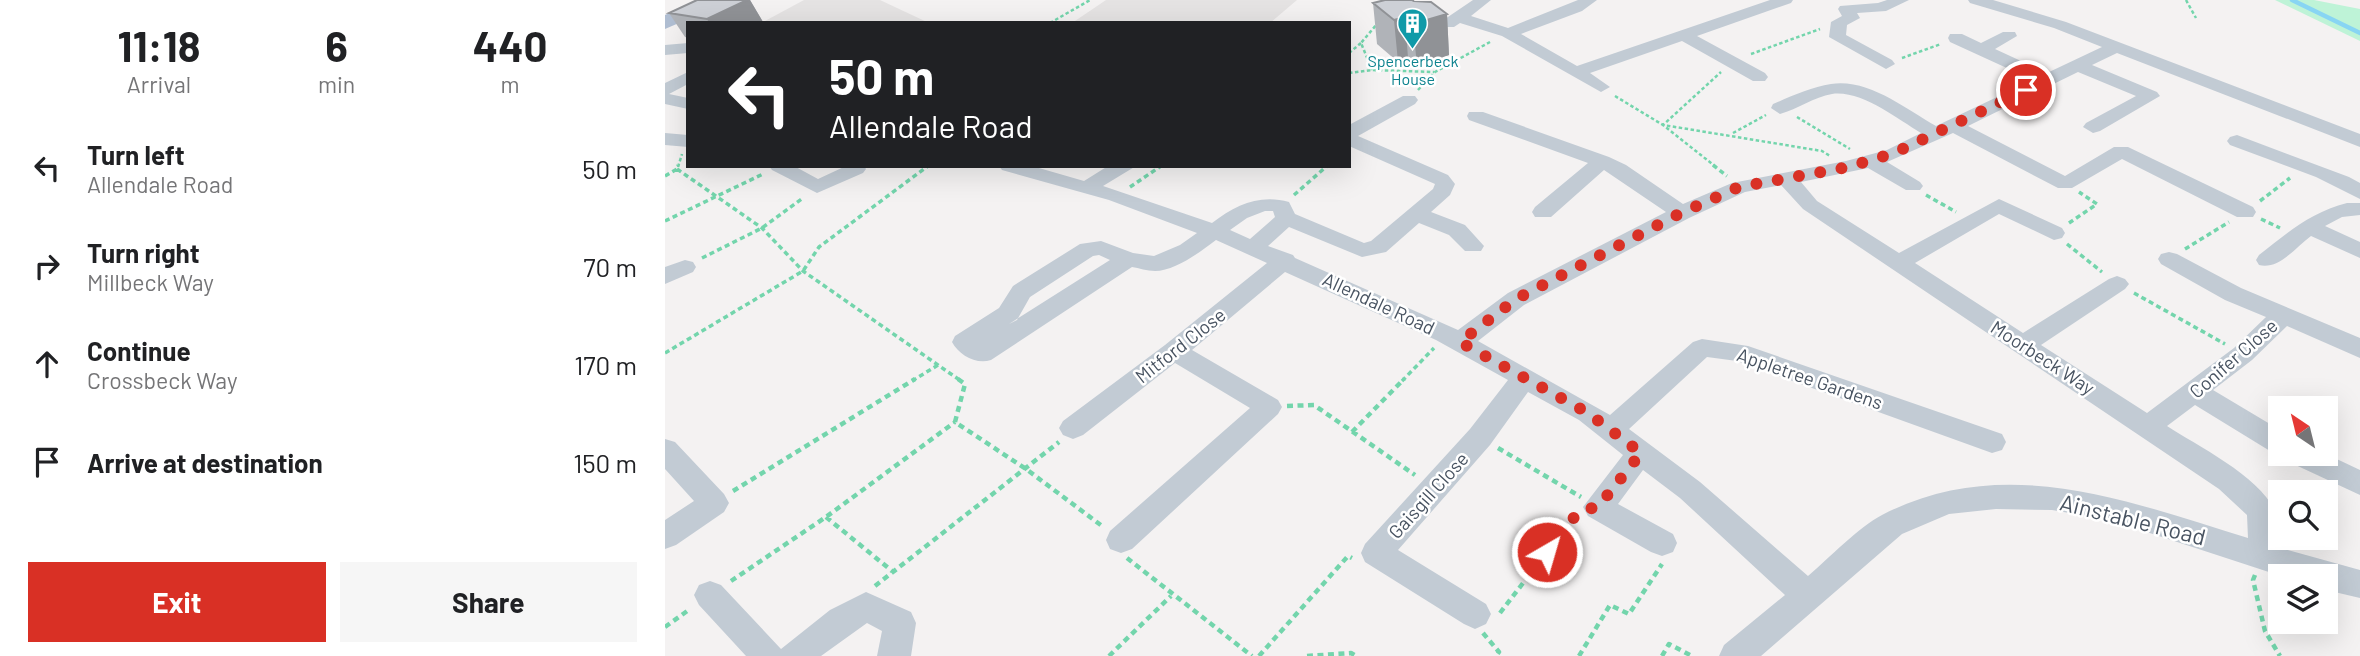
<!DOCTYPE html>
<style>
:root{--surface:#fff;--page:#f6f6f6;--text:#202124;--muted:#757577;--accent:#d93025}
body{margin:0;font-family:Barlow,sans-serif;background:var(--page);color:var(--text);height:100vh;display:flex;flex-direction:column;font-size:26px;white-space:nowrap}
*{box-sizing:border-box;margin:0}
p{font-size:23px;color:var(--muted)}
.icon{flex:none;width:38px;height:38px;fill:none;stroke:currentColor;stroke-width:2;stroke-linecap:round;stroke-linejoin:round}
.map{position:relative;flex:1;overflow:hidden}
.details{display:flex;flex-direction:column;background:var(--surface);width:665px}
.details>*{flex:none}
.banner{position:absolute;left:21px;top:21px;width:665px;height:147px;border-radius:0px;box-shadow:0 7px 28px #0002;background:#202124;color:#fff;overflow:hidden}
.needle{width:46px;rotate:325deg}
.tools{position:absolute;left:1603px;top:396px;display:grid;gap:14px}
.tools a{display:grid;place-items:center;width:70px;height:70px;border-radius:0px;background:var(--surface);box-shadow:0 7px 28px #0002;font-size:35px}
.pin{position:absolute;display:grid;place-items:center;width:60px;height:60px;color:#fff;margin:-30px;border:4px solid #fff;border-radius:50%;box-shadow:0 2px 7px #0007}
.me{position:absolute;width:77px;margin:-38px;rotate:38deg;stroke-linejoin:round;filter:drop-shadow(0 0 5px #0008)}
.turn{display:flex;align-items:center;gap:24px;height:147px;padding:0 28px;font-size:32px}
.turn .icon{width:91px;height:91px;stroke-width:2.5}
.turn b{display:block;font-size:49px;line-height:60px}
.eta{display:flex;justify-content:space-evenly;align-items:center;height:119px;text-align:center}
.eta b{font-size:42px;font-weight:700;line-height:49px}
.button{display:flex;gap:14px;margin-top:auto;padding:14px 28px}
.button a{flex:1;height:80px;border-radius:0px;background:var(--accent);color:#fff;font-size:28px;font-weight:700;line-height:80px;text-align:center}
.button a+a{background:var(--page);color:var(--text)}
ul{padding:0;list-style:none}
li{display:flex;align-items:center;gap:21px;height:98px;padding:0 28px}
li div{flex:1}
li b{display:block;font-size:26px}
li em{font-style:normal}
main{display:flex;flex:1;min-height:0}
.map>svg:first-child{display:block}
.education{fill:#e5e3e3}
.green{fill:#bef3d7}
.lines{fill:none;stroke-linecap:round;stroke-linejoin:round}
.stream{stroke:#88d5f3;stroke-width:4.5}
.path-far2{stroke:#73d5ac;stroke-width:2.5;stroke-dasharray:3.5 2.5;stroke-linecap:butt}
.path-far1{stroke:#73d5ac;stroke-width:3.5;stroke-dasharray:5 3.5;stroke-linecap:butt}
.path{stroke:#73d5ac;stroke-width:4.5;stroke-dasharray:6 4.5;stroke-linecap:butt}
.minor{fill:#c2cbd4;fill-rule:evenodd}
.major{fill:#b0bed2;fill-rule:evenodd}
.wall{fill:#b0b3b8}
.shaded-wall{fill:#909296}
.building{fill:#cdd0d6;stroke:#909296;stroke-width:2}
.route{stroke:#d93025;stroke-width:12;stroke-dasharray:0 21.6}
.labels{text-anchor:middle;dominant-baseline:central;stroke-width:5;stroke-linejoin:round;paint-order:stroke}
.far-culture-label{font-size:16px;fill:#0d838f;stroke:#fff}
.street-label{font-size:19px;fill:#485361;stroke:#fff}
.near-street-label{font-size:23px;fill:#485361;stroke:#fff}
</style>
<main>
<section class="details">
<div class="eta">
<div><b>11:18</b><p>Arrival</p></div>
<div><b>6</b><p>min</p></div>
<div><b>440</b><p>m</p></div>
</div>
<ul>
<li><svg class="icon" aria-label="left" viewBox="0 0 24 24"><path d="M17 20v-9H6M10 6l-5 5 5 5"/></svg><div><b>Turn left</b><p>Allendale Road</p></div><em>50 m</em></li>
<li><svg class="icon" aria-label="right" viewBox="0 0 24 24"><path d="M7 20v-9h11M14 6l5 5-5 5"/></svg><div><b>Turn right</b><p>Millbeck Way</p></div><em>70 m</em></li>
<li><svg class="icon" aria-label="ahead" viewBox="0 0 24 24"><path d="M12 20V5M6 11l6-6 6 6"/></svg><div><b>Continue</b><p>Crossbeck Way</p></div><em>170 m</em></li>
<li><svg class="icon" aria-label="arrive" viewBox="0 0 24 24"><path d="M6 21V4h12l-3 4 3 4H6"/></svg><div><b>Arrive at destination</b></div><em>150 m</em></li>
</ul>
<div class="button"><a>Exit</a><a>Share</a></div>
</section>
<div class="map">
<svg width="1695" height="656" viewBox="0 0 1695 656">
<rect width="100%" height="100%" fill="#f4f2f2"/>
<path class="education" d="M139,0h76l49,23 -164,-2z
M441,0h191l-27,23h-198z"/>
<path class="green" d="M1610,0h39l46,9v32z"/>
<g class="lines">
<path class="stream" d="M1627,0l68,33"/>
<path class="path-far2" d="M1521,0l10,18
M385,23l40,-23
M684,53l12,-10
M1086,54l69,-25
M1237,58l39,-14
M707,70l-11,-27 16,-19
M684,73l23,-3 62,2
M753,90l17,-18 55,-30
M950,96l48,29 159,26 8,5
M1132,117l53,32
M1068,133l33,-18
M13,167l4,-13
M1051,167l-53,-42 58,-53"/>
<path class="path-far1" d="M1048,165l14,11
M12,169l85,59 41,43 158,110
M0,176l12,-7 1,-4
M465,187l31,-21
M629,195l33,-29
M1261,195l30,17
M1595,201l30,-23
M1596,219l19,9
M0,221l98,-47
M1404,223l28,-19 -18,-12
M1402,244l35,28
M1520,249l44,-27
M37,258l60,-30 41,-30
M1469,293l91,51
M0,353l138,-82 16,-24 109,-81
M247,381l26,-16
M737,381l32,-33"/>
<path class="path" d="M293,379l7,5 -10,38 71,47 76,57
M622,406l27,-1 101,70
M687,432l52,-53
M833,448l83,49
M68,491l182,-112
M161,517l66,54
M462,558l125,98
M1590,575l-2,5 12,51 15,25
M66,581l95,-64 129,-95
M210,586l184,-144
M835,613l76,-99
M0,627l25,-18
M818,633l16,19 -3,4
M444,656l62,-60
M594,656l89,-100 4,2
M642,656l44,-3 5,3
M914,656l31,-51 19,9 33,-50
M997,656l7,-12 23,12"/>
<path class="minor" d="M808,0h18l-20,16 37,12 70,-28h19l-15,11 -61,23 56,32 193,-66h23l-2,3 -94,33 68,37 3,4 -3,4h-12l-71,-40 -92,32 20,14 -9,5 -99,-56 -42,-13 -6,4h-12l-2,-3 2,-3z
M1222,0h22l-23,11 -29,2 3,5 -13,7 -1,10 46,25 3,4 -9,5 -57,-32 2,-15 11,-6 -4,-7 2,-3 38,-3z
M1303,0h25l73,22 294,112v13l-243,-94 -25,12 65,27 3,4 -60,35 -7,2 -10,-6 3,-4 50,-27 -58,-24 -110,54 97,50 49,-29h14l125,60 3,5 -3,5h-16l-115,-58 -50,29h-14l-105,-55 -66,29 33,20 3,4 -3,4h-14l-38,-22 -67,14 16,19 82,52 100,-54 63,29 3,5 -3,5 -8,2 -55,-26 -84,49 108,70 86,-54 8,-3 8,3 4,5 -4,5 -84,56 106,68 87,-65 32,-31 -41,-17 -64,-36 -3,-5 3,-5 8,-2 8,2 64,34 119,50v20l-73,-32 -35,34 -39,30 67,40 2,23 -12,-2 -75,-46 -28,21c32,21 103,55 111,94 2,9 1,19 -1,27l83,23v28l-34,-8v-14h-45l-171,-56 -58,-10 -56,-1 -47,5 -47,20 -141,122h-42l5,-11 61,-50 -105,-97 -37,-28 -25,34 55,30 4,9 -4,9 -11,4 -11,-4 -63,-36 -5,-9 40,-52 -44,-35 -51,-28 -38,53 -92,105 88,54 5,10 -5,10 -11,5 -11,-5 -99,-62 -4,-9 4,-9 105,-115 38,-49 -72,-40 -151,-68 -93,78 86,50 4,7 -4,7 -146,135 -11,4 -11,-4 -4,-9 4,-9 140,-123 -75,-45 -92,72 -10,4 -10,-4 -4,-7 4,-7 102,-76 102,-82 -51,-23c-16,12 -41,31 -61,31 -8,0 -16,-3 -23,-4l-141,93c-15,5 -32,-5 -39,-18l3,-6 44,-28 14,-22 67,-42 21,-3 32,12 21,3 26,-11 17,-12 -88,-33 -107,-30 -3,-4h33l52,15 24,-15h28l-33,20 109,37c24,-18 47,-29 77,-21l6,12 69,29 7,-2 62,-52 2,-5 -86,-38v-21l54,-29h12l3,4 -3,4 -57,32 90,39 7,9 -5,11 -19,17 34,13 19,21 -3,5h-16l-16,-16 -30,-12 -33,29 -24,5 -73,-30 -21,19 25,9 2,3 163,72 50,-37 158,-81 -62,-42 -53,47h-16l-3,-5 3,-5 53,-44 -119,-43 -2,-4 2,-4h14l126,45 17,8 57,39 49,-21 114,-22 41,-11 34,-17c-24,-14 -59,-43 -89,-39 -18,3 -34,15 -52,20l-9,-6 2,-4c19,-8 38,-17 58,-20 37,-6 75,25 105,42l97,-46 -83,-38 -2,-4 2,-4h12l19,9 22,-11h12l2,4 -22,13 52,24 55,-26 -48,-19 -84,-25zM1116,185l22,24 416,280 28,26 1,23c-120,-37 -245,-86 -366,-23 -23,12 -53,43 -74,61l-108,-94 -71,-53 78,-72 30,4 255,92 10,-3 4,-8 -4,-8 -254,-88 -46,-7 -9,3 -83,73 -132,-74 46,-36 165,-87 56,-26zM600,211h8l2,6 -25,22 -20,-9 17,-12zM434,255l11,5 -101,64 8,-4 13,-23 63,-41z
M23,43v10l-23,2v-10z
M23,72v12l-19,10 19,4v11l-23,-5v-21z
M0,133l23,2v12l-23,-2z
M1572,135l112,42 11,6v16l-44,-22 -86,-32 -3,-4 3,-4z
M104,166h25l24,13 28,-13h18l2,3 -3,4 -46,20 -45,-23z
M1682,203h13v12l-18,2 -17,9 35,16v16l-49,-22c-15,11 -32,34 -52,29l-3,-5 3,-5c28,-22 52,-43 88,-52z
M20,260l8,2 3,5 -3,5 -28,12v-17z
M0,439l10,3 49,52 5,9 -5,9 -48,33 -11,4v-29l29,-19 -29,-32z
M1618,453h41l36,17v25l-73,-34z
M45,581l11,4 60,64 49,-39 36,-18 45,20 5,11 -5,33h-34l5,-25 -15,-8 -46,33h-75l-47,-51 -5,-10 5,-10z"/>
<path class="major" d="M34,0h27l-3,4 -58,25v-14z"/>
</g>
<path class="wall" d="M32,0h53l13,22 -75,1v15l-3,-1 -16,-24z
M749,1l33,13 2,41 -32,11 -9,-8 -10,4 -21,-18 -4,-41z"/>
<path class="shaded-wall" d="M82,0h3l13,22 -54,1 -2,-4z
M782,14l2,41 -32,11 -4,-42z
M740,17l3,41 -10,4 -4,-42z"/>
<path class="building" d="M32,0h50l-40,19 -38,-6z
M720,0h27l2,1 17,1 16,12 -34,10 -8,-7 -11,3 -21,-17z"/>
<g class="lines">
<path class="route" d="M882,552l32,-41 19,-4 43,-54 -53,-40 -128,-71 56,-43 165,-86 58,-26 110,-20 45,-14 132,-63"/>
</g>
<defs>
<symbol id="building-pin" viewBox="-11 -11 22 30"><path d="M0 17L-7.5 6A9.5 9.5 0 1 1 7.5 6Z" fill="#0f9aa8" stroke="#fff"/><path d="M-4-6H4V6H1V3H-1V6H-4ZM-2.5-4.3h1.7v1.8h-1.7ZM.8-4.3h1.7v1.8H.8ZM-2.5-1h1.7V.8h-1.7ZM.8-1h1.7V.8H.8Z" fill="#fff"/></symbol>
</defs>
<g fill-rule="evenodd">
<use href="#building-pin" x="730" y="6" width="35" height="47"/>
</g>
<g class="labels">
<g class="far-culture-label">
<text x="748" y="60">Spencerbeck<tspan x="748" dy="18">House</tspan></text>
</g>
<g class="street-label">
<text transform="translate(714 303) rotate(25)">Allendale Road</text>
<text transform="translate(515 345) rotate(-38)">Mitford Close</text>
<text transform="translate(1378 357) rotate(33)">Moorbeck Way</text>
<text transform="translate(1568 358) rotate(-41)">Conifer Close</text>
<text transform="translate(1145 378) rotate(19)">Appletree Gardens</text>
<text transform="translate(763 495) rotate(-48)">Gaisgill Close</text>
</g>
<g class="near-street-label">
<text transform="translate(1468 519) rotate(14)">Ainstable Road</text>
</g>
</g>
</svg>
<div class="tools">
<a><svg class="needle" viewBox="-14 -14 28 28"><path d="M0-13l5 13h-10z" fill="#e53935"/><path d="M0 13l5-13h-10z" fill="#757577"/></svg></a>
<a><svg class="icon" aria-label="search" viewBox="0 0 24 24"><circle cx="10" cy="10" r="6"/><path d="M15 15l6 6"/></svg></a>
<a><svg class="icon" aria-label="layers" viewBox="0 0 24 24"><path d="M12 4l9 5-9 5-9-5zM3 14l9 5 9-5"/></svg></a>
</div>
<div class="pin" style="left:1361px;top:90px;background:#d93025"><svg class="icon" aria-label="arrive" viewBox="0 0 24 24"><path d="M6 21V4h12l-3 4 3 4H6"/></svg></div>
<svg class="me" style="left:882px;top:552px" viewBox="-20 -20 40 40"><circle r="17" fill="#d93025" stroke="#fff" stroke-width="3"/><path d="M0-11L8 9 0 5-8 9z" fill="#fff"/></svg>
<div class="banner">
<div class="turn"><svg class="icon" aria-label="left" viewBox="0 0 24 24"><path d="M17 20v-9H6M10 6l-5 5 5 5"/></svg><div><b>50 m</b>Allendale Road</div></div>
</div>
</div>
</main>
